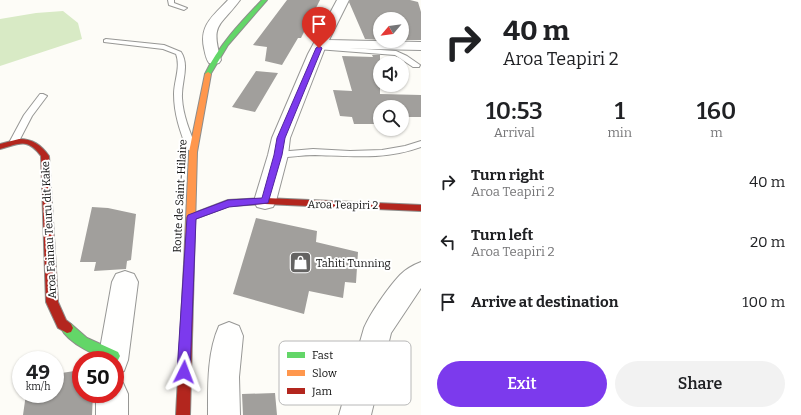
<!DOCTYPE html>
<style>
:root{--surface:#fff;--page:#f2f2f2;--text:#202124;--muted:#757577;--accent:#7c3aed}
body{margin:0;font-family:Bitter,serif;background:var(--page);color:var(--text);height:100vh;display:flex;flex-direction:column;font-size:15px;white-space:nowrap}
*{box-sizing:border-box;margin:0}
p{font-size:13px;color:var(--muted)}
.icon{flex:none;width:22px;height:22px;fill:none;stroke:currentColor;stroke-width:2;stroke-linecap:round;stroke-linejoin:round}
.map{position:relative;flex:1;overflow:hidden}
.panel{display:flex;flex-direction:column;background:var(--surface);width:380px}
.panel>*{flex:none}
.guide{background:#fff;color:var(--text);overflow:hidden}
.needle{width:26px;rotate:241deg}
.fabs{position:absolute;left:373px;top:12px;display:grid;gap:8px}
.fabs a{display:grid;place-items:center;width:36px;height:36px;border-radius:50%;background:var(--surface);box-shadow:0 1px 3px #0004;font-size:20px}
.speed{position:absolute;left:12px;top:351px;display:flex;gap:8px;font-size:20px;font-weight:700;text-align:center}
.speed>*{display:grid;place-content:center;width:52px;height:52px;border-radius:50%;background:var(--surface);box-shadow:0 1px 3px #0004;line-height:1}
.speed small{font-size:10px;font-weight:400}
.speed .limit{border:6px solid #d22;background:#fff;color:#111}
.pin{position:absolute;display:grid;place-items:center;width:34px;height:34px;color:#fff;margin:-41px -17px;border-radius:50% 50% 50% 0;rotate:-45deg;box-shadow:0 0 4px #0007}
.pin .icon{rotate:45deg}
.me{position:absolute;width:44px;margin:-22px;rotate:3deg;stroke-linejoin:round;filter:drop-shadow(0 0 3px #0008)}
.turn{display:flex;align-items:center;gap:14px;height:84px;padding:0 16px;font-size:18px}
.turn .icon{width:52px;height:52px;stroke-width:2.5}
.turn b{display:block;font-size:28px;line-height:34px}
.eta{display:flex;justify-content:space-evenly;align-items:center;height:68px;text-align:center}
.eta b{font-size:24px;font-weight:600;line-height:28px}
.primary-button{display:flex;gap:8px;margin-top:auto;padding:8px 16px}
.primary-button a{flex:1;height:46px;border-radius:24px;background:var(--accent);color:#fff;font-size:16px;font-weight:600;line-height:46px;text-align:center}
.primary-button a+a{background:var(--page);color:var(--text)}
ul{padding:0;list-style:none}
li{display:flex;align-items:center;gap:12px;height:60px;padding:0 16px}
li div{flex:1}
li b{display:block;font-size:15px}
li em{font-style:normal}
main{display:flex;flex:1;min-height:0}
.map>svg:first-child{display:block}
.forest{fill:#d8eac5}
.building{fill:#a19f9c}
.lines{fill:none;stroke-linecap:round;stroke-linejoin:round}
.lane-casing{stroke:#979795;stroke-width:2}
.street-casing{stroke:#979795;stroke-width:2}
.fast-casing{stroke:#8e8d8b;stroke-width:2}
.slow-casing{stroke:#8e8d8b;stroke-width:2}
.jam-casing{stroke:#8e8d8b;stroke-width:2}
.lane{fill:#fffffe;fill-rule:evenodd}
.street{fill:#fffffe;fill-rule:evenodd}
.fast{fill:#63d668;fill-rule:evenodd}
.slow{fill:#ff974d;fill-rule:evenodd}
.jam{fill:#b3261e;fill-rule:evenodd}
.route{fill:#7c3aed;stroke:#51269a}
.labels{text-anchor:middle;dominant-baseline:central;stroke-width:4;stroke-linejoin:round;paint-order:stroke}
.street-label{font-size:11px;fill:#111;stroke:#fff}
.poi-label{font-size:11px;fill:#111;stroke:#fff;text-anchor:start}
.key{fill:#fff;stroke:#b8b8b8;stroke-width:1}
.key-label{font-size:11px;fill:#111}
</style>
<main>
<div class="map">
<svg width="421" height="415" viewBox="0 0 421 415">
<rect width="100%" height="100%" fill="#fdfcf7"/>
<path class="forest" d="M63,11l15,12 4,16 -82,27v-47l36,-6z"/>
<path class="building" d="M287,0h33l-19,38h-3l-16,27 -17,-4 2,-14 -14,-2z
M350,0h60l8,2 3,10v28h-19v-21h-19l-3,-4v25l-15,-1 -16,-37z
M372,55h8v39l41,1v22h-19v-10h-22v9h-6l3,8h-23l-2,-7 -12,-1 -7,-26 19,1 -10,-35 31,1z
M256,71l22,2 -23,39 -23,-5z
M92,207l16,1 28,6 -5,46 -4,1 -1,8 -32,2 2,-9h-16z
M256,218l61,13 -1,11 42,10 -2,31 -11,-1 -2,16 -34,-7 -5,23 -71,-20z
M81,370v24h12l-1,21h-69l3,-21h29v-20z
M275,393l2,22h-34l-1,-21z"/>
<g class="lines">
<defs>
<path id="lane" d="M168,0h6v3l13,5 -3,2 -15,-5z
M106,39l58,6 17,7c9,14 0,30 1,46 1,18 8,34 15,51l-2,2 -3,1 -5,-3c-7,-18 -13,-35 -13,-55 0,-13 7,-27 2,-40l-13,-5 -59,-7v-2z
M319,46l77,5 11,5 13,9 -1,2h-6l-18,-12 -78,-6v-2z
M40,94h3l4,2 -15,20 -14,27h-6l-2,-2 14,-26z
M421,141v6c-35,13 -70,9 -106,8 -12,0 -25,2 -37,3l-5,-3 5,-3 35,-3 37,2 32,-1 23,-4z"/>
<path id="street" d="M228,0h12c-20,27 -30,23 -19,60l-2,3 -5,1 -5,-1c-3,-4 -4,-10 -5,-15 -5,-23 10,-33 24,-48z
M337,0h12l-20,40 92,2v8l-96,-2 -35,90 -2,17 -12,46 -3,6 -8,2 -8,-2 -3,-6 14,-46 4,-17 36,-84z
M421,262v26l-30,45 -20,82h-32l25,-87c7,-16 24,-40 36,-53 6,-6 13,-10 21,-13z
M125,271l9,3 4,8 -10,78 -4,11 -9,3v-14h-17l14,-78 4,-8z
M229,322l10,4 4,10 -4,41 1,38h-32c0,-29 -1,-62 11,-89z
M115,379l8,4 5,11v21h-32v-21h19z"/>
<path id="fast" d="M262,0h5l-39,45 -18,30h-4l-1,-1c14,-29 35,-51 57,-74z
M67,323l4,1 16,14 31,14 2,4 -2,4 -3,2v-2c-15,0 -48,-18 -54,-32l2,-4z"/>
<path id="slow" d="M208,72l3,2 -14,78 -3,112 -1,3 -4,1 -4,-1 -1,-3 5,-112 16,-78z"/>
<path id="jam" d="M19,139c14,0 22,6 30,17l9,146 8,18 5,4 2,4 -2,4 -4,1 -9,-5 -12,-26 -5,-146c-14,-19 -22,-12 -41,-7v-5z
M265,198l156,7v6l-156,-7 -36,2 -37,14 -3,-1 -2,-2 2,-2 39,-15z
M189,260l4,1 1,3 -4,151h-14l8,-151 1,-3z"/>
</defs>
<use href="#lane" class="lane-casing"/>
<use href="#street" class="street-casing"/>
<use href="#fast" class="fast-casing"/>
<use href="#slow" class="slow-casing"/>
<use href="#jam" class="jam-casing"/>
<use href="#lane" class="lane"/>
<use href="#street" class="street"/>
<use href="#fast" class="fast"/>
<use href="#slow" class="slow"/>
<use href="#jam" class="jam"/>
</g>
<path class="route" d="M319,46l3,2 -37,90 -3,17 -14,48 -39,4 -33,12 -6,153 -2,5 -4,2 -5,-2 -2,-5 10,-155 1,-2 40,-15 34,-2 12,-43 3,-17 39,-90z"/>
<defs>
<symbol id="shop-square" viewBox="-11 -11 22 22"><rect x="-9" y="-9" width="18" height="18" rx="4" fill="#646362" stroke="#fff"/><path d="M-5-2.5h2.3a2.7 3.5 0 0 1 5.4 0H5L5.5 6h-11ZM-1.5-2.5h3a1.5 2.3 0 0 0-3 0Z" fill="#fff"/></symbol>
</defs>
<g fill-rule="evenodd">
<use href="#shop-square" x="288" y="250" width="25" height="25"/>
</g>
<g class="labels">
<g class="street-label">
<text transform="translate(180 196) rotate(-87)">Route de Saint-Hilaire</text>
<text transform="translate(343 205) rotate(1)">Aroa Teapiri 2</text>
<text transform="translate(49 230) rotate(-93)">Aroa Fainau Teuru dit Kake</text>
</g>
<g class="poi-label">
<text x="316" y="263">Tahiti Tunning</text>
</g>
</g>
<rect x="279" y="341" width="132" height="64" rx="6" class="key"/>
<rect x="287" y="352" width="18" height="6" fill="#63d668"/>
<rect x="287" y="370" width="18" height="6" fill="#ff974d"/>
<rect x="287" y="388" width="18" height="6" fill="#b3261e"/>
<g class="key-label">
<text x="312" y="359">Fast</text>
<text x="312" y="377">Slow</text>
<text x="312" y="395">Jam</text>
</g>
</svg>
<div class="fabs">
<a><svg class="needle" viewBox="-14 -14 28 28"><path d="M0-13l5 13h-10z" fill="#e53935"/><path d="M0 13l5-13h-10z" fill="#757577"/></svg></a>
<a><svg class="icon" aria-label="sound" viewBox="0 0 24 24"><path d="M4 9h4l5-4v14l-5-4H4zM17 9q2 3 0 6"/></svg></a>
<a><svg class="icon" aria-label="search" viewBox="0 0 24 24"><circle cx="10" cy="10" r="6"/><path d="M15 15l6 6"/></svg></a>
</div>
<div class="speed"><div>49<small>km/h</small></div><div class="limit">50</div></div>
<div class="pin" style="left:319px;top:48px;background:#d93025"><svg class="icon" aria-label="arrive" viewBox="0 0 24 24"><path d="M6 21V4h12l-3 4 3 4H6"/></svg></div>
<svg class="me" style="left:184px;top:372px" viewBox="-20 -20 40 40"><path d="M0-17L14 15 0 8-14 15z" fill="#7c3aed" stroke="#fff" stroke-width="4"/></svg>
</div>
<section class="panel">
<div class="guide">
<div class="turn"><svg class="icon" aria-label="right" viewBox="0 0 24 24"><path d="M7 20v-9h11M14 6l5 5-5 5"/></svg><div><b>40 m</b>Aroa Teapiri 2</div></div>
</div>
<div class="eta">
<div><b>10:53</b><p>Arrival</p></div>
<div><b>1</b><p>min</p></div>
<div><b>160</b><p>m</p></div>
</div>
<ul>
<li><svg class="icon" aria-label="right" viewBox="0 0 24 24"><path d="M7 20v-9h11M14 6l5 5-5 5"/></svg><div><b>Turn right</b><p>Aroa Teapiri 2</p></div><em>40 m</em></li>
<li><svg class="icon" aria-label="left" viewBox="0 0 24 24"><path d="M17 20v-9H6M10 6l-5 5 5 5"/></svg><div><b>Turn left</b><p>Aroa Teapiri 2</p></div><em>20 m</em></li>
<li><svg class="icon" aria-label="arrive" viewBox="0 0 24 24"><path d="M6 21V4h12l-3 4 3 4H6"/></svg><div><b>Arrive at destination</b></div><em>100 m</em></li>
</ul>
<div class="primary-button"><a>Exit</a><a>Share</a></div>
</section>
</main>
